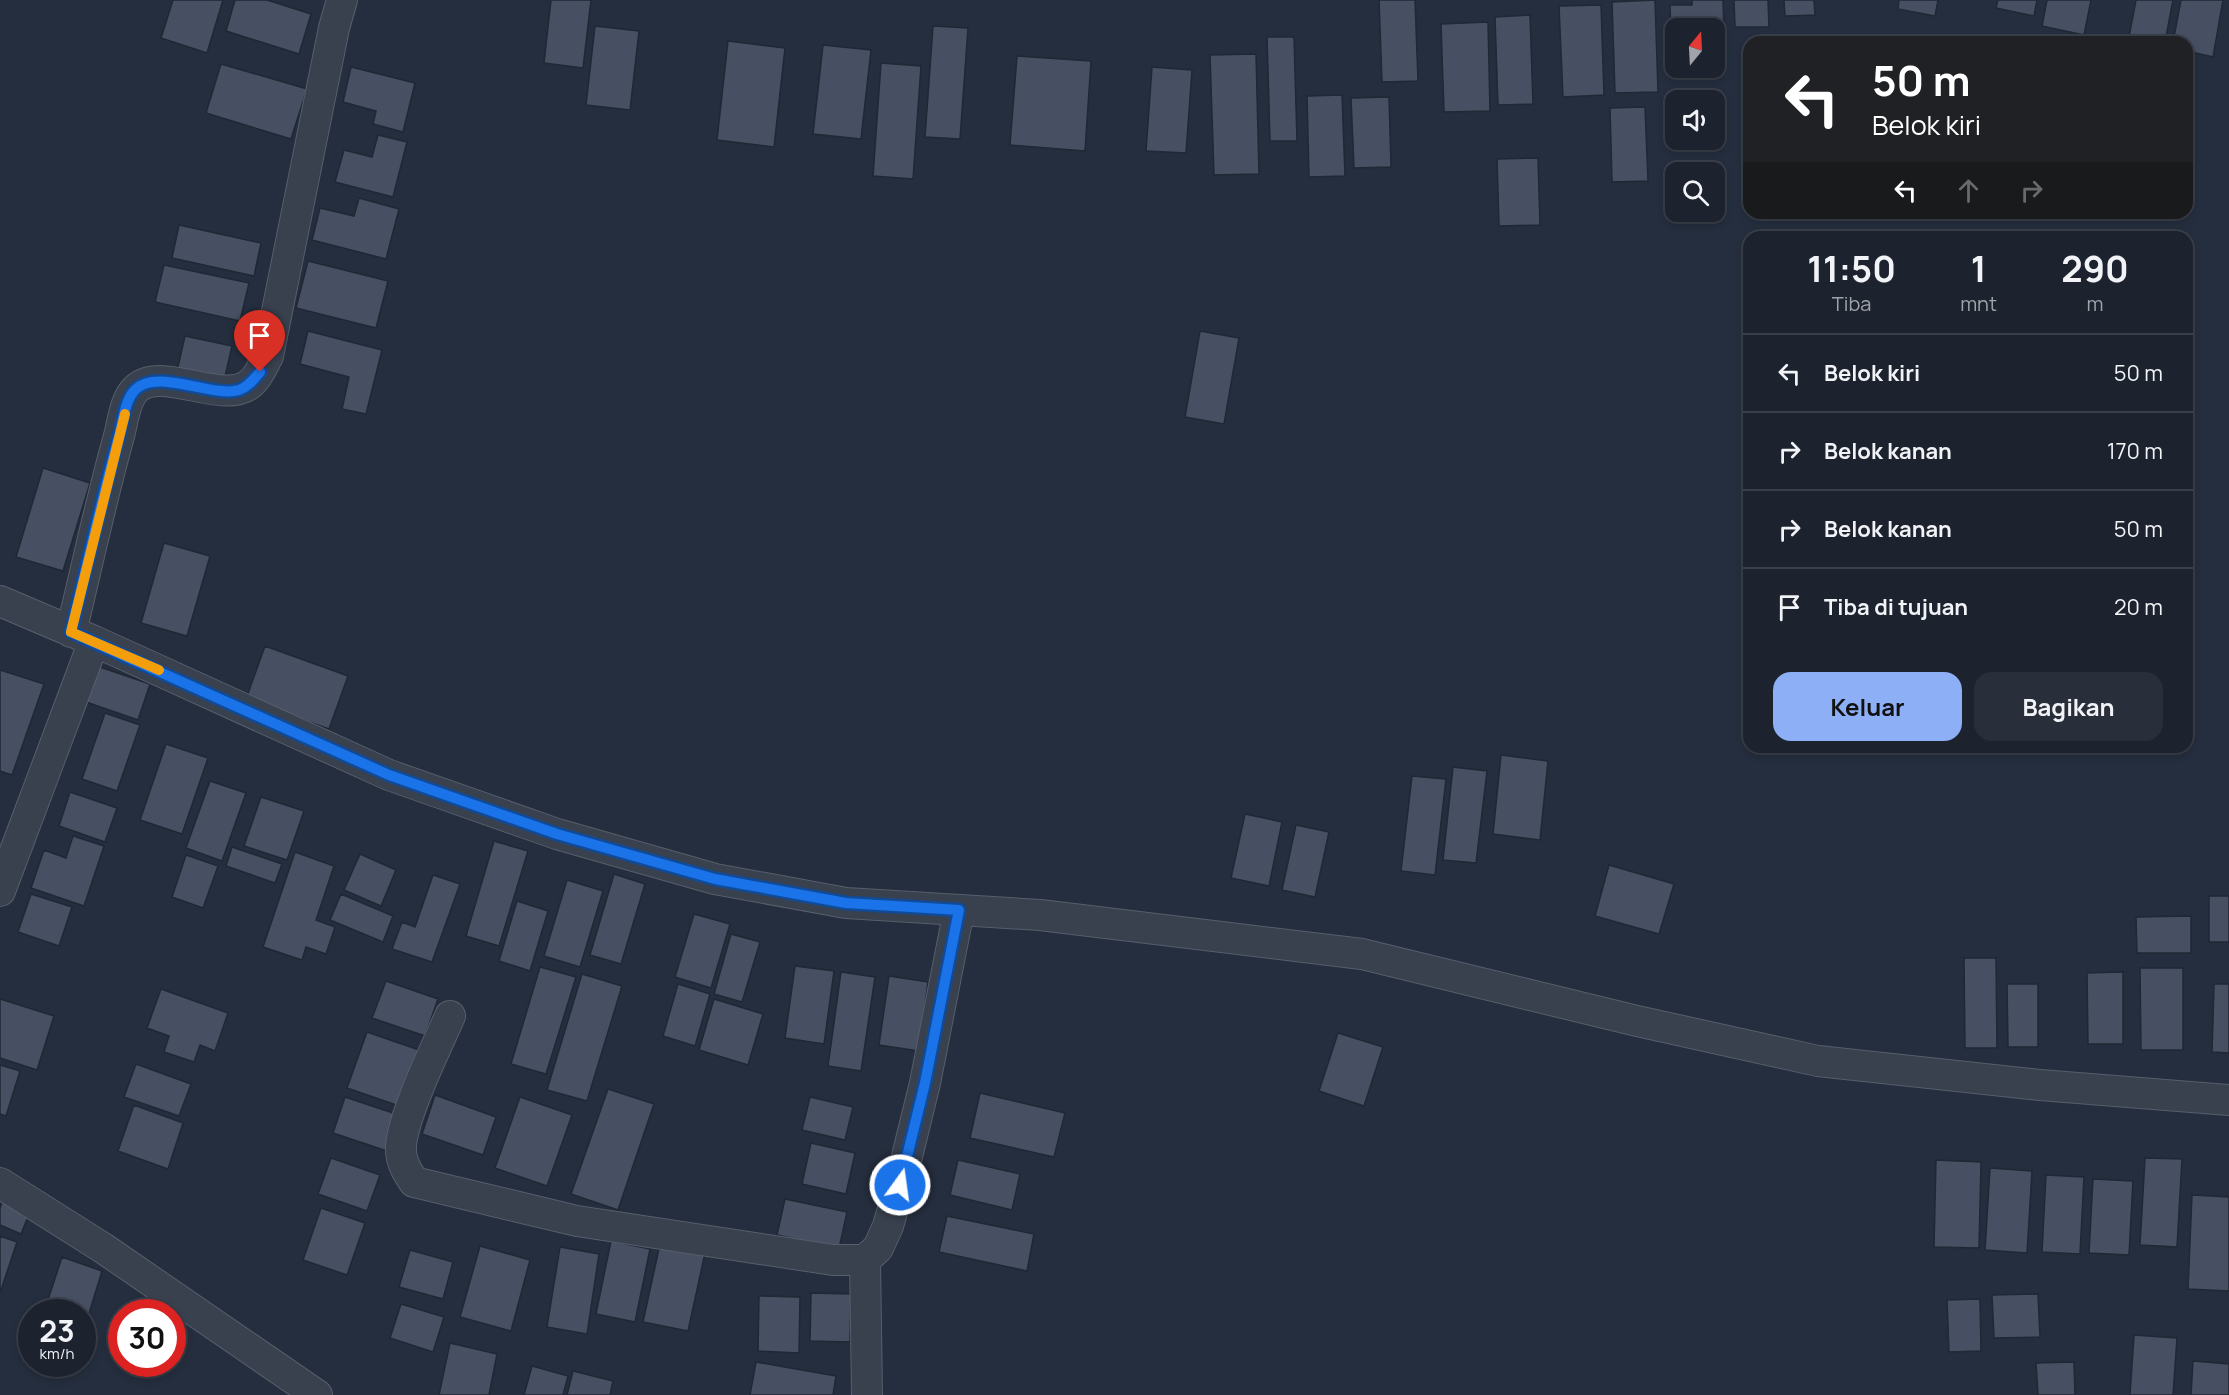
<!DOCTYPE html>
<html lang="id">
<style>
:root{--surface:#1c222e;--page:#292f3a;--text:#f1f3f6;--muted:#a0a4aa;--line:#3a3f4a;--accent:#8daff5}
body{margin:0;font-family:Manrope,sans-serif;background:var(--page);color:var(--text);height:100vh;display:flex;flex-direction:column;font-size:22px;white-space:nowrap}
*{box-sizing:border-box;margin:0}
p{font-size:20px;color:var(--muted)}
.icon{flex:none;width:33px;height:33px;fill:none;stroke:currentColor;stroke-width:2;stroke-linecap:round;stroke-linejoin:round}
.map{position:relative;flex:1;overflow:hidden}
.drawer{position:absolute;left:1743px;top:231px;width:450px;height:522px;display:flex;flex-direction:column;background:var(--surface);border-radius:18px;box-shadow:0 3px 9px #0003,0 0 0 2px var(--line)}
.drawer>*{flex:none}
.guide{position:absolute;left:1743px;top:36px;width:450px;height:183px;border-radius:18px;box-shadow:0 3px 9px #0003,0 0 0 2px var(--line);background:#202124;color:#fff;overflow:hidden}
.needle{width:39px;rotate:18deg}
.buttons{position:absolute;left:1665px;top:18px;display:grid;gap:12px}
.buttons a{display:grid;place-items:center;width:60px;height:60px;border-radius:12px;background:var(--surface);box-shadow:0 3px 9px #0003,0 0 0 2px var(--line);font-size:30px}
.speed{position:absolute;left:18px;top:1299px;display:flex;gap:12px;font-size:30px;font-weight:700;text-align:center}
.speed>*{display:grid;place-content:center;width:78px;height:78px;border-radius:50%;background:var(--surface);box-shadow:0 3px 9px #0003,0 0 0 2px var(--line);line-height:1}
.speed small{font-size:15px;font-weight:400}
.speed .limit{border:9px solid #d22;background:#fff;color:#111}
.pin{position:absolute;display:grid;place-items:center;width:51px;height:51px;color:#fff;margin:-62px -26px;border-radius:50% 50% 50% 0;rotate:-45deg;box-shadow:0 0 6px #0007}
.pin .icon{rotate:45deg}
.me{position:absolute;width:66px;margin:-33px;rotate:14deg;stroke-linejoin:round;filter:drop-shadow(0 0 4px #0008)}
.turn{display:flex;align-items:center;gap:21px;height:126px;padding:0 30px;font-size:27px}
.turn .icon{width:78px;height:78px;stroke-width:2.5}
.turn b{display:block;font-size:42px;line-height:51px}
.lanes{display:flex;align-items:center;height:57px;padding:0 30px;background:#0003;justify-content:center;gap:30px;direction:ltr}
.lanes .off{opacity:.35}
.eta{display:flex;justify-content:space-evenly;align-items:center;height:102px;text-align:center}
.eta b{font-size:36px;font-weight:700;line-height:42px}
.primary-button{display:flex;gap:12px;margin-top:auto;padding:12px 30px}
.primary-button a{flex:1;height:69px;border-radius:18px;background:var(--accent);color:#111;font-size:24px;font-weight:700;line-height:69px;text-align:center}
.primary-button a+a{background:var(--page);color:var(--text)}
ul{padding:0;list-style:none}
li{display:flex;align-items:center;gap:18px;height:78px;padding:0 30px;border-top:2px solid var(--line)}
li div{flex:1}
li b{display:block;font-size:22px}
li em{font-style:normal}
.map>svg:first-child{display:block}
.building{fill:#465062;stroke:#202735;stroke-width:1.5}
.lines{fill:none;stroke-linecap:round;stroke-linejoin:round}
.minor-casing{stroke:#575e6c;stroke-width:32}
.minor{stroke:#39404e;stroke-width:30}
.route-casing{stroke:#114b97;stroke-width:15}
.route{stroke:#1a73e8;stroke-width:10}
.slow{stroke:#f59e0b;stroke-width:10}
</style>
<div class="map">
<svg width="2229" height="1395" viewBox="0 0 2229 1395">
<rect width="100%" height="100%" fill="#252e3e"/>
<path class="building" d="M173,0h50l-16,53 -46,-15z
M235,0h32l44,14 -12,40 -73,-23z
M551,0h40l-8,68 -39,-5z
M1379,0h36l3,81 -36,1z
M1655,0l3,92 -43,1 -3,-91z
M1692,0h31l1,31h-10v-3h-38v5h-5l-1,-28h22z
M1734,0h34l1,27h-34z
M1784,0h30l1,15 -30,1z
M1899,0h39l-3,16 -37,-7z
M1998,0h39l-3,16 -38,-8z
M2047,0h44l-7,35 -42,-9z
M2136,0h37l-8,42h-37z
M2181,0h42l-10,57 -26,-6v-9h-14z
M1601,5l3,90 -41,2 -4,-91z
M1530,15l3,89 -35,1 -3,-88z
M1488,22l2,89 -46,1 -3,-88z
M595,26l44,5 -9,79 -44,-5z
M933,26l35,2 -8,111 -35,-2z
M1267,37h27l3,104h-27z
M728,41l57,7 -11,99 -57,-7z
M823,45l48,5 -10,89 -48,-5z
M1256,54l3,120 -45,1 -4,-120z
M1017,56l74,5 -6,90 -75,-6z
M881,63l40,3 -8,113 -40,-3z
M221,64l86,25 -16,50 -85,-26z
M351,67l64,16 -12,49 -30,-8 3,-13 -33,-9z
M1152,67l40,3 -6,83 -40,-2z
M1342,95l3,81 -36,1 -2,-81z
M1389,97l2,70 -37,1 -3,-70z
M1645,107l3,74 -36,1 -2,-74z
M378,135l29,7 -14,55 -58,-15 9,-32 28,7z
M1538,158l2,67 -41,1 -2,-67z
M359,198l40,11 -13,50 -74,-19 8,-32 34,8z
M179,225l82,18 -7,33 -82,-18z
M308,261l80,20 -12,47 -80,-20z
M164,265l85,18 -9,38 -85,-19z
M308,331l74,19 -16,64 -24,-5 7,-32 -49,-13z
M1200,331l39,7 -15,86 -39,-7z
M185,336l47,10 -8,35 -47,-10z
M43,468l47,15 -27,88 -47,-14z
M164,543l46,13 -23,80 -46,-13z
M265,646l83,30 -19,53 -83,-30z
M97,666l53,18 -12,36 -52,-18z
M0,670l44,14 -32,91 -12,-4z
M105,713l35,12 -23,66 -35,-12z
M166,744l42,14 -26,76 -42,-14z
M1501,755l47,6 -8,79 -47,-6z
M1453,767l34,4 -11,92 -33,-3z
M1412,776l34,3 -11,96 -34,-4z
M210,781l36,12 -24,68 -36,-13z
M70,792l47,16 -12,34 -46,-16z
M261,797l43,14 -17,49 -43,-14z
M1245,814l37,8 -13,64 -38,-8z
M1296,825l33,7 -14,65 -33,-7z
M73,836l31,10 -20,60 -53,-18 13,-38 22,8z
M494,841l34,10 -29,95 -33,-10z
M232,847l50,17 -7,19 -49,-17z
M295,852l39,14 -18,54 19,7 -9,27 -20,-7 -4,13 -39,-13z
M360,854l36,16 -15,36 -37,-16z
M186,855l32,11 -15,42 -31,-11z
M1609,865l65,19 -15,50 -64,-18z
M614,874l31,10 -24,80 -31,-9z
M433,875l27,9 -28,78 -40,-13 10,-27 13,5z
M567,880l36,11 -23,76 -36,-11z
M31,894l41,13 -13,39 -41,-14z
M341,894l52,22 -10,26 -53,-22z
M2209,896h20v46h-20z
M517,901l31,10 -18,60 -31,-10z
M694,914l36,10 -19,64 -36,-11z
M2191,916v37h-54l-1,-36z
M731,934l29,8 -18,60 -28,-8z
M1964,958h32l1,90h-32z
M795,966l39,5 -10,73 -39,-6z
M540,967l36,10 -30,97 -35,-10z
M2140,968h43v82h-42z
M841,972l34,5 -14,94 -33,-5z
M2123,972v72h-35l-1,-71z
M582,974l40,12 -35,115 -40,-11z
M889,976l39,6 -9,69 -40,-6z
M386,981l52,18 -13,37 -53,-18z
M678,984l32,10 -15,52 -32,-10z
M2007,984h31v63h-30z
M2214,984h15v69l-17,-1z
M161,989l67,24 -13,38 -15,-6 -6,17 -30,-10 5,-16 -22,-8z
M0,999l54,17 -17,54 -37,-12z
M714,999l49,15 -15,51 -49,-15z
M367,1032l58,20 -20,56 -58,-20z
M1338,1033l45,14 -19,59 -45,-15z
M136,1064l55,20 -12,32 -55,-19z
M0,1065l20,6 -14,45 -6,-2z
M608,1089l46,15 -36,106 -47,-16z
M980,1093l85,20 -11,44 -84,-19z
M435,1095l61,22 -13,38 -61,-21z
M345,1097l60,20 -12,36 -60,-20z
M520,1097l52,18 -25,71 -52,-18z
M810,1097l43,10 -8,33 -43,-10z
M134,1105l49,18 -15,46 -50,-18z
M811,1143l44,10 -9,41 -44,-10z
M331,1158l49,17 -13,36 -49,-17z
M2145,1158l37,1 -5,88 -37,-2z
M958,1160l62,14 -8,36 -62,-15z
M1936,1160l45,2 -2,86 -45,-1z
M1990,1168l42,3 -5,82 -42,-3z
M2046,1175l38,2 -4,77 -38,-2z
M2093,1179l40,2 -4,74 -40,-2z
M2192,1195l37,2v94l-41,-2z
M4,1198l27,11 -10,25 -21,-9v-17z
M785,1199l62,13 -8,37 -62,-14z
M321,1208l44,15 -18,52 -44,-15z
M947,1216l87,18 -7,37 -88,-19z
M0,1236l17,6 -17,51z
M611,1241l39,8 -15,73 -39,-8z
M660,1244l45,9 -17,78 -45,-9z
M480,1246l50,14 -19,71 -51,-14z
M560,1247l39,7 -12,80 -40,-7z
M410,1250l43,12 -10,37 -44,-12z
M62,1257l40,14 -18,59 -2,-18h-38z
M811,1293l40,1 -1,48 -40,-1z
M2038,1294l2,43 -46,1 -2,-43z
M759,1296l41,1 -1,56 -41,-2z
M1980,1299l1,52 -32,1 -2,-52z
M401,1304l43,13 -11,35 -43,-14z
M2134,1335l43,3 -4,57h-43z
M450,1343l47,11 -8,41h-50z
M2193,1361l36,3v31h-38z
M756,1362l80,14 -3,19h-83z
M2074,1362l1,33h-37l-2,-32z
M532,1366l36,10 -5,19h-39z
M573,1371l40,10 -3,14h-43z"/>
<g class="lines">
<defs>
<path id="minor" d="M0,601l94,40 295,134 168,59 158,45 131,24 194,12 322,39 275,67 181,40 222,24 189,15
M71,632c16,-66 30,-132 48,-196 4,-15 6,-37 17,-47 25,-25 88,18 115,-6 8,-7 12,-18 17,-27l66,-328 8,-28
M0,891l94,-250
M450,1016c-13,30 -51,106 -49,136 1,12 7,21 13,30l163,39 256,39h32l13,-12 10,-22 12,-41 25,-102 34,-173
M0,1183l103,65 214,147
M865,1260l2,135"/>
</defs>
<use href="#minor" class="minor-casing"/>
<use href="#minor" class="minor"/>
</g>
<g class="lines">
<defs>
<path id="route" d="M260,372c-6,7 -12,15 -21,18 -26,8 -81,-22 -103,-1 -11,10 -13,32 -17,47 -18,64 -32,130 -48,196l318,143 168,59 158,45 131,24 113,7 -34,173 -25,102"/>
</defs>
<use href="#route" class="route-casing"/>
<use href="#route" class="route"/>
<path class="slow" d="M125,414l-54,218 88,38"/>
</g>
</svg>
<div class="buttons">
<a><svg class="needle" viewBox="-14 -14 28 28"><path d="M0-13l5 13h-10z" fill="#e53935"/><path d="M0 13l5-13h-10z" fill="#a0a4aa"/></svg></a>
<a><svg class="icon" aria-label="sound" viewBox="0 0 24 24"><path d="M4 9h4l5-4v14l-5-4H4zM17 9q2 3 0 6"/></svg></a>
<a><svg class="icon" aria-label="search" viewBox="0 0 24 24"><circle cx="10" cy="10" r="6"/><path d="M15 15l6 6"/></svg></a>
</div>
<div class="speed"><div>23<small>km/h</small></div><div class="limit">30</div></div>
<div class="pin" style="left:260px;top:372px;background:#d93025"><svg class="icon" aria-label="arrive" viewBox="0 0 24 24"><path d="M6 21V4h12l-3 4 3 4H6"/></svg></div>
<svg class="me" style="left:900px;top:1185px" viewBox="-20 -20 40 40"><circle r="17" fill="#1a73e8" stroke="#fff" stroke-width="3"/><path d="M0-11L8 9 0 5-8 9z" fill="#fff"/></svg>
<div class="guide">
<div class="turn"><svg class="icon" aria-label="left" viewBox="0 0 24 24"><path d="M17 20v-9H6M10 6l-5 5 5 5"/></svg><div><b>50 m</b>Belok kiri</div></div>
<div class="lanes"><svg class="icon" aria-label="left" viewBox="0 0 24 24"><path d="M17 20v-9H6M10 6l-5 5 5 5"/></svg><svg class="icon off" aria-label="ahead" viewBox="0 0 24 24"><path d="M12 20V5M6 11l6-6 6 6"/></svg><svg class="icon off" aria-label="right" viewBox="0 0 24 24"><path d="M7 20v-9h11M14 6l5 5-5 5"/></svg></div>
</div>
<section class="drawer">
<div class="eta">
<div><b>11:50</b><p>Tiba</p></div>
<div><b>1</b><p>mnt</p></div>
<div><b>290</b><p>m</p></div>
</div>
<ul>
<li><svg class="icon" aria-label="left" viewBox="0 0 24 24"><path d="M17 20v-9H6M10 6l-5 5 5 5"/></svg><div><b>Belok kiri</b></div><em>50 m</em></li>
<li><svg class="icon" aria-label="right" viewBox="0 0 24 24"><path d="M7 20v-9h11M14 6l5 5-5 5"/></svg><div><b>Belok kanan</b></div><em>170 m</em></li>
<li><svg class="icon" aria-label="right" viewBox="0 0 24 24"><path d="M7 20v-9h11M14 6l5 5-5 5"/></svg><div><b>Belok kanan</b></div><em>50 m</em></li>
<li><svg class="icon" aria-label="arrive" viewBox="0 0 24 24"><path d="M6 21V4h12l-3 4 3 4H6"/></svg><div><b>Tiba di tujuan</b></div><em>20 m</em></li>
</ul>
<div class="primary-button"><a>Keluar</a><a>Bagikan</a></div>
</section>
</div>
